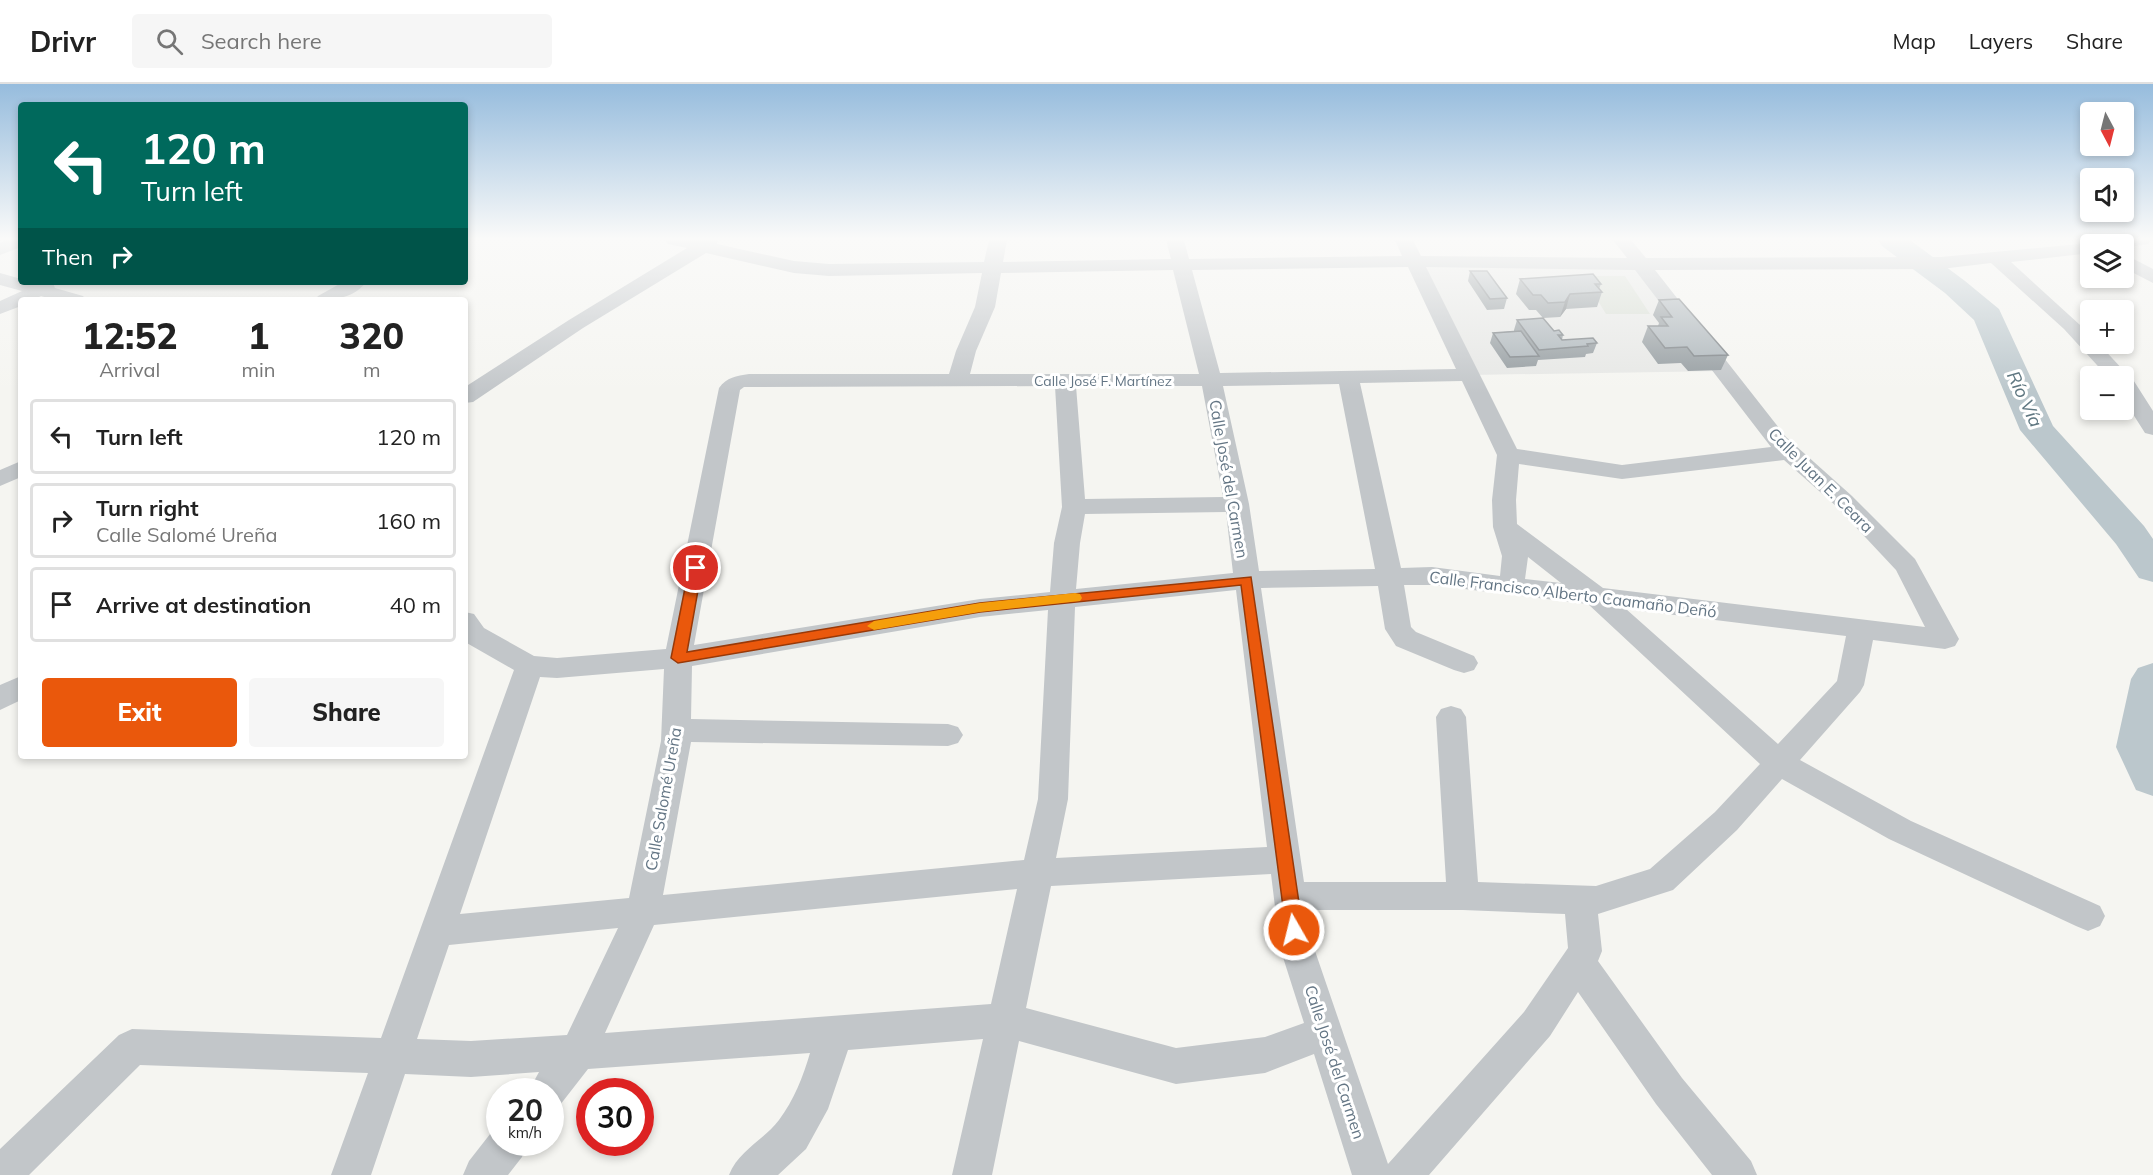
<!DOCTYPE html>
<meta charset="utf-8">
<style>
:root{--surface:#fff;--page:#f6f6f6;--text:#222;--muted:#767676;--line:#e0e0e0;--accent:#ea580c}
body{margin:0;font-family:Mulish,sans-serif;background:var(--page);color:var(--text);height:100vh;display:flex;flex-direction:column;font-size:22px;white-space:nowrap}
*{box-sizing:border-box;margin:0}
p{font-size:20px;color:var(--muted)}
.icon{flex:none;width:33px;height:33px;fill:none;stroke:currentColor;stroke-width:2;stroke-linecap:round;stroke-linejoin:round}
.map{position:relative;flex:1;overflow:hidden}
.side{position:absolute;left:18px;top:213px;width:450px;height:462px;display:flex;flex-direction:column;background:var(--surface);border-radius:6px;box-shadow:0 3px 9px #0003}
.side>*{flex:none}
.top-card{position:absolute;left:18px;top:18px;width:450px;height:183px;border-radius:6px;box-shadow:0 3px 9px #0003;background:#00695c;color:#fff;overflow:hidden}
.needle{width:39px;rotate:173deg}
.controls{position:absolute;left:2080px;top:18px;display:grid;gap:12px}
.controls a{display:grid;place-items:center;width:54px;height:54px;border-radius:6px;background:var(--surface);box-shadow:0 3px 9px #0003;font-size:30px}
.speed{position:absolute;left:486px;top:994px;display:flex;gap:12px;font-size:30px;font-weight:700;text-align:center}
.speed>*{display:grid;place-content:center;width:78px;height:78px;border-radius:50%;background:var(--surface);box-shadow:0 3px 9px #0003;line-height:1}
.speed small{font-size:15px;font-weight:400}
.speed .limit{border:9px solid #d22;background:#fff;color:#111}
.pin{position:absolute;display:grid;place-items:center;width:51px;height:51px;color:#fff;margin:-26px;border:3px solid #fff;border-radius:50%;box-shadow:0 2px 6px #0007}
.me{position:absolute;width:66px;margin:-33px;rotate:352deg;stroke-linejoin:round;filter:drop-shadow(0 0 4px #0008)}
.turn{display:flex;align-items:center;gap:21px;height:126px;padding:0 24px;font-size:27px}
.turn .icon{width:78px;height:78px;stroke-width:2.5}
.turn b{display:block;font-size:42px;line-height:51px}
.then{display:flex;align-items:center;height:57px;padding:0 24px;background:#0003;gap:12px;font-size:22px}
.eta{display:flex;justify-content:space-evenly;align-items:center;height:102px;text-align:center}
.eta b{font-size:36px;font-weight:800;line-height:42px}
.cta{display:flex;gap:12px;margin-top:auto;padding:12px 24px}
.cta a{flex:1;height:69px;border-radius:6px;background:var(--accent);color:#fff;font-size:24px;font-weight:800;line-height:69px;text-align:center}
.cta a+a{background:var(--page);color:var(--text)}
ul{padding:0;list-style:none}
li{display:flex;align-items:center;gap:18px;height:75px;margin:0 12px 9px;padding:0 12px;border:3px solid var(--line);border-radius:6px}
li div{flex:1}
li b{display:block;font-size:22px}
li em{font-style:normal}
header{display:flex;align-items:center;gap:36px;box-sizing:border-box;height:84px;padding:0 30px;background:var(--surface);border-bottom:2px solid var(--line)}
header strong{font-size:28px}
nav{display:flex;gap:33px;margin-inline-start:auto;font-size:21px}
.search{width:420px;height:54px;background:var(--page);display:flex;align-items:center;gap:15px;box-sizing:border-box;padding:0 21px;border-radius:6px;color:var(--muted);font-size:22px}
.map>svg:first-child{display:block}
.built{fill:#e6e7e5}
.green{fill:#d6dcd2}
.lines{fill:none;stroke-linecap:round;stroke-linejoin:round}
.river{fill:#bbc7cc;fill-rule:evenodd}
.minor{fill:#c2c6c9;fill-rule:evenodd}
.wall{fill:#929a9e}
.shaded-wall{fill:#777d81}
.building{fill:#aab3b8;stroke:#777d81;stroke-width:1.5}
.route{fill:#ea580c;stroke:#983908;stroke-width:1.5}
.slow{fill:#f59e0b}
.labels{text-anchor:middle;dominant-baseline:central;stroke-width:6;stroke-linejoin:round;paint-order:stroke}
.far-street-label{font-size:14px;fill:#637584;stroke:#fff}
.street-label{font-size:16px;fill:#637584;stroke:#fff}
.water-label{font-size:18px;font-style:italic;fill:#5f7781;stroke:#fff}
</style>
<header>
<strong>Drivr</strong>
<div class="search"><svg class="icon" aria-label="search" viewBox="0 0 24 24"><circle cx="10" cy="10" r="6"/><path d="M15 15l6 6"/></svg>Search here</div>
<nav><a>Map</a><a>Layers</a><a>Share</a></nav>
</header>
<div class="map">
<svg width="2153" height="1091" viewBox="0 0 2153 1091">
<rect width="100%" height="100%" fill="#f5f5f1"/>
<path class="built" d="M1414,177l226,3 83,107 -253,4z"/>
<path class="green" d="M1583,192h42l25,38h-44z"/>
<g class="lines">
<path class="river" d="M1878,156h32l55,41 34,28 54,117 91,100 9,13v43l-14,-4 -23,-34 -96,-114 -46,-110 -29,-27 -63,-47z
M2153,579v133l-17,-6 -20,-43 15,-68 7,-11z"/>
<path class="minor" d="M7,156h14v7l-21,8v-12z
M665,156h53l-1,4 77,17 35,3 155,-2 5,-22h18l-4,22 168,-3 -5,-19h18l5,19 213,-3 -7,-16h18l8,16 206,2 -14,-18h18l15,18 295,-1 150,-14 6,1h-6v9l-80,9 80,73v9h8l26,28 3,5 4,1 21,33v24l-8,-2 -21,-33v-24h-17l-43,-47 -73,-66 -50,6 -286,1 131,167 66,59 63,63 44,80 -4,7 -10,3 -72,-9 -9,45 -4,7 -60,68 111,61 189,85 5,10 -5,10 -12,5 -12,-5 -187,-87 -107,-60 -45,51 -64,60 -75,24 4,37 -4,10 84,117 69,83 6,14h-45l-56,-71 -78,-112 -28,44 -121,139h-77l-38,-121 -49,19 -89,11 -157,-43 -27,134h-40l31,-136 -135,11 -20,59 -22,40 -28,26h-49c10,-25 34,-34 50,-55 15,-20 24,-43 31,-67l-222,16 -28,36 -10,4v-17h-22l11,-20 -68,5 -66,-3 -34,101h-40l37,-102 -228,-8 -111,110h-29v-26l119,-114 13,-6 249,9 133,-368 -49,-28v-30l9,2 10,14 50,28 23,2 109,-9 53,-261c8,-11 17,-12 30,-14h200l7,-23 19,-44 7,-34 -153,3 -35,-3 -88,-20 -123,75 -110,74 -8,1v-16l104,-67 118,-72 -19,-4zM1408,183l48,102 -236,4 -28,-103zM1426,183l209,3 136,177 -149,18 -105,-16zM1173,186l26,104h-229l6,-23 19,-44 6,-34zM1462,297l35,74 -5,45 1,27 9,29 -2,20 -68,-9 -31,1 -41,-185zM1339,300l36,185 -116,2 -10,-67 -26,-118zM1055,302l7,121 -8,36 -4,49 -70,7 -286,46 46,-255 4,-3zM1076,302h126l21,111 -138,2zM1784,376l52,46 60,64 29,57 -322,-39 -86,-64 -1,-24 3,-36 103,15zM1226,428l7,61 -157,16 4,-46 5,-29zM1528,473l33,26 -36,-4zM1404,501h28l156,19 172,160 -45,48 -65,57 -54,17 -118,-4 -12,-165 -5,-8 -10,-3 -10,3 -5,8 10,165h-142l-43,-294 117,-2 7,43 11,17 58,24 10,3 10,-3 4,-7 -4,-7 -58,-24 -5,-5zM1236,506l31,257 -211,11 12,-59 7,-192zM1626,525l220,27 -9,45 -59,63zM1048,526l-10,189 -14,61 -361,35 28,-153 257,4 10,-3 5,-8 -5,-8 -10,-3 -257,-5 1,-53 288,-49zM664,585l-3,72 -32,157 -169,16 80,-237 17,1zM1271,790l9,74 24,75 -39,14 -89,11 -150,-40 25,-122zM1017,805l-26,115 -386,29 49,-108zM1309,826h154l102,4 3,34 -44,64 -136,152 -74,-216zM618,844l-51,107 -96,6 -54,-2 32,-94z
M2110,156h41l-3,4 -24,4v-4h-17z
M2124,170l29,15v14l-29,-15z
M0,189l21,6v3l32,1 2,5 28,8 3,4h-32l-13,-4 -8,4h-12v6l-21,8v-13l22,-10 -22,-6z
M343,198h23c-11,16 -32,18 -51,18l3,-4z
M21,377v16l-21,9v-16z
M21,592v24l-21,10v-25z
M500,1043v16h27l-5,14 -14,18h-45l6,-14 25,-32z"/>
</g>
<path class="wall" d="M1470,187l37,27 -3,11 -17,1 -19,-29z
M1520,195l81,5 -2,5 3,3 -5,15 -31,2 -6,8 -17,1 -7,-8h-7l-13,-16z
M1659,216l69,55 -7,15 -33,1 -7,-8 -23,1 -16,-22 6,-16h10l1,-3 -6,-8z
M1517,236l37,11 9,4 -1,5 35,3 -4,10 -7,1 -1,3 -47,3 -2,6 -29,2 -17,-25 3,-10 21,-2v-1z"/>
<path class="shaded-wall" d="M1570,210l-4,15 -6,8 5,-15z"/>
<path class="building" d="M1470,187h17l20,27 -17,1z
M1593,190l8,10h-6l7,8 -32,2 -5,8 -17,1 -7,-8h-8l-13,-16z
M1679,215l49,56 -34,1 -7,-9 -22,1 -17,-22h20l-7,-9h11l-13,-17z
M1543,234l11,13 5,-1 4,5h-5l4,5 31,-2 4,5 -10,1 1,2 -49,4 -22,-30z
M1521,247l18,25 -29,1 -17,-24z"/>
<linearGradient id="sky" x2="0" y2="1"><stop stop-color="#96bcdd"/><stop offset="0.5" stop-color="#fafaf9"/><stop offset="1" stop-color="#fafaf9" stop-opacity="0"/></linearGradient>
<rect width="2153" height="309" fill="url(#sky)"/>
<path class="route" d="M696,480l6,4 -15,84 293,-49 271,-26 52,353 -3,6 -6,2 -6,-2 -2,-6 -45,-345 -261,27 -302,51 -7,-5 18,-90z"/>
<path class="slow" d="M1075,509l5,1 2,4 -2,3 -100,11 -106,18 -7,-4 7,-5 106,-18z"/>
<g class="labels">
<g class="far-street-label">
<text x="1103" y="297">Calle José F. Martínez</text>
</g>
<g class="street-label">
<text transform="translate(1229 395) rotate(80)">Calle José del Carmen</text>
<text transform="translate(1821 396) rotate(45)">Calle Juan E. Ceara</text>
<text transform="translate(1573 510) rotate(7)">Calle Francisco Alberto Caamaño Deñó</text>
<text transform="translate(663 715) rotate(-80)">Calle Salomé Ureña</text>
<text transform="translate(1335 978) rotate(72)">Calle José del Carmen</text>
</g>
<g class="water-label">
<text transform="translate(2025 315) rotate(65)">Río Vía</text>
</g>
</g>
</svg>
<div class="controls">
<a><svg class="needle" viewBox="-14 -14 28 28"><path d="M0-13l5 13h-10z" fill="#e53935"/><path d="M0 13l5-13h-10z" fill="#767676"/></svg></a>
<a><svg class="icon" aria-label="sound" viewBox="0 0 24 24"><path d="M4 9h4l5-4v14l-5-4H4zM17 9q2 3 0 6"/></svg></a>
<a><svg class="icon" aria-label="layers" viewBox="0 0 24 24"><path d="M12 4l9 5-9 5-9-5zM3 14l9 5 9-5"/></svg></a>
<a>+</a>
<a>−</a>
</div>
<div class="speed"><div>20<small>km/h</small></div><div class="limit">30</div></div>
<div class="pin" style="left:696px;top:484px;background:#d93025"><svg class="icon" aria-label="arrive" viewBox="0 0 24 24"><path d="M6 21V4h12l-3 4 3 4H6"/></svg></div>
<svg class="me" style="left:1294px;top:846px" viewBox="-20 -20 40 40"><circle r="17" fill="#ea580c" stroke="#fff" stroke-width="3"/><path d="M0-11L8 9 0 5-8 9z" fill="#fff"/></svg>
<div class="top-card">
<div class="turn"><svg class="icon" aria-label="left" viewBox="0 0 24 24"><path d="M17 20v-9H6M10 6l-5 5 5 5"/></svg><div><b>120 m</b>Turn left</div></div>
<div class="then">Then<svg class="icon" aria-label="right" viewBox="0 0 24 24"><path d="M7 20v-9h11M14 6l5 5-5 5"/></svg></div>
</div>
<section class="side">
<div class="eta">
<div><b>12:52</b><p>Arrival</p></div>
<div><b>1</b><p>min</p></div>
<div><b>320</b><p>m</p></div>
</div>
<ul>
<li><svg class="icon" aria-label="left" viewBox="0 0 24 24"><path d="M17 20v-9H6M10 6l-5 5 5 5"/></svg><div><b>Turn left</b></div><em>120 m</em></li>
<li><svg class="icon" aria-label="right" viewBox="0 0 24 24"><path d="M7 20v-9h11M14 6l5 5-5 5"/></svg><div><b>Turn right</b><p>Calle Salomé Ureña</p></div><em>160 m</em></li>
<li><svg class="icon" aria-label="arrive" viewBox="0 0 24 24"><path d="M6 21V4h12l-3 4 3 4H6"/></svg><div><b>Arrive at destination</b></div><em>40 m</em></li>
</ul>
<div class="cta"><a>Exit</a><a>Share</a></div>
</section>
</div>
